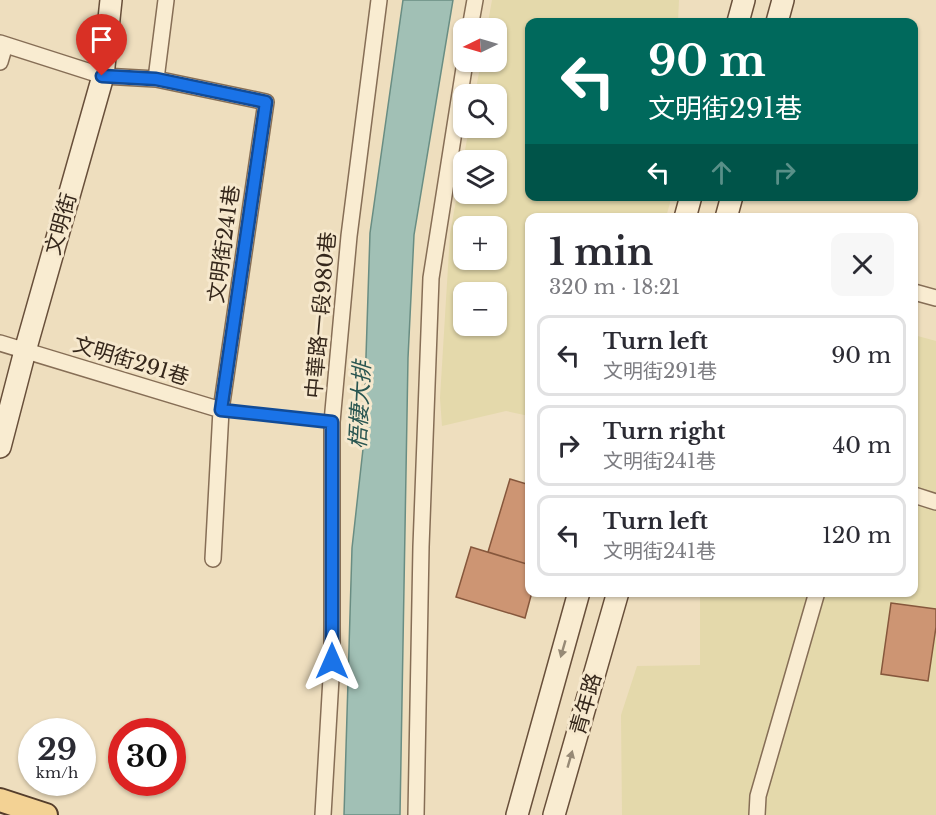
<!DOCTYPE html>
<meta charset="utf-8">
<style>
:root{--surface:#fff;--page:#f7f7f7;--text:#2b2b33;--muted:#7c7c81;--line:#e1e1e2}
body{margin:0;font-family:"Libre Baskerville","Noto Sans TC",serif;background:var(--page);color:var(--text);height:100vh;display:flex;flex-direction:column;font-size:22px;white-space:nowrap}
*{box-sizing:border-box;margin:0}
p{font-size:20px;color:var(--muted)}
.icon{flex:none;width:33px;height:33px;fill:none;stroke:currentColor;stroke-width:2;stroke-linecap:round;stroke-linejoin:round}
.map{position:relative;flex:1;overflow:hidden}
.side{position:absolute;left:525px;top:213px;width:393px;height:384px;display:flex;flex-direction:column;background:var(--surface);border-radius:12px;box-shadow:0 2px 4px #0004}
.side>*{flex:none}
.top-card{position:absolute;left:525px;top:18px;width:393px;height:183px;border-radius:12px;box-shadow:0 2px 4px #0004;background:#00695c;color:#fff;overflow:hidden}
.needle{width:39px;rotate:265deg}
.fabs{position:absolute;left:453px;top:18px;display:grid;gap:12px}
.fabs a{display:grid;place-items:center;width:54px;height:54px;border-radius:12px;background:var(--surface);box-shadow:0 2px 4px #0004;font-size:30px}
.speed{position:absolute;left:18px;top:718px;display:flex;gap:12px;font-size:30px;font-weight:700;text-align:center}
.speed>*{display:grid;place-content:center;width:78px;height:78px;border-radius:50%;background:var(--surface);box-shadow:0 2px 4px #0004;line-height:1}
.speed small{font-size:15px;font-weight:400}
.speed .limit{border:9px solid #d22;background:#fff;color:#111}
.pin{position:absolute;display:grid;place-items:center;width:51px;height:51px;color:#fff;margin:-62px -26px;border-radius:50% 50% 50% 0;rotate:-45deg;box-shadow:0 0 6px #0007}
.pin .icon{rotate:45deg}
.me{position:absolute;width:66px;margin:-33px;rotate:0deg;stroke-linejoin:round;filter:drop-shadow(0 0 4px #0008)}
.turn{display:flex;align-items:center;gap:21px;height:126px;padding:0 24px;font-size:27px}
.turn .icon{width:78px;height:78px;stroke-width:2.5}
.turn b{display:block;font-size:42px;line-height:51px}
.lanes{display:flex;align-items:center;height:57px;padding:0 24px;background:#0003;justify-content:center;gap:30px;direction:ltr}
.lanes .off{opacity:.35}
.round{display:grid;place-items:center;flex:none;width:63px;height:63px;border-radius:12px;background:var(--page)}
.head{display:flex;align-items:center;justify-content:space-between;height:102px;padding:0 24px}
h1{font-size:36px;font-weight:800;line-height:45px}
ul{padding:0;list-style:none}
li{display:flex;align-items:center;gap:18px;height:81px;margin:0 12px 9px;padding:0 12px;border:3px solid var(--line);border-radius:12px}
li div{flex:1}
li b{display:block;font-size:22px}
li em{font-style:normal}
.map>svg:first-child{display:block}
.farmland{fill:#e4d9ab;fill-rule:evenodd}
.water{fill:#a1c0b5;stroke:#698d83;stroke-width:1.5}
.building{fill:#cd9573;stroke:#86573c;stroke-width:1.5}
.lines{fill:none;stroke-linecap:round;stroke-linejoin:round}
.lane-casing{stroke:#866e56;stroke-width:10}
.street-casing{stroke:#866e56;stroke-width:18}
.secondary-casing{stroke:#684f3a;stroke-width:24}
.primary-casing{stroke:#543d2b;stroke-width:26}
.lane{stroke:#f9ecd1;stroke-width:8}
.street{stroke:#f9ecd1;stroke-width:15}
.secondary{stroke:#f9ecd1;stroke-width:21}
.primary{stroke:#f3d294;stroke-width:22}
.oneway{fill:#978a76}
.route-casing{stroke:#114b97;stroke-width:15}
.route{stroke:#1a73e8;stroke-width:10}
.labels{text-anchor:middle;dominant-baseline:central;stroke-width:6;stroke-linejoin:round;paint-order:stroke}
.street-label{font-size:21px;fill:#35271b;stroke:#f6e8cd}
.water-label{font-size:22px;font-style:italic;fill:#2a5651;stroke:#f6e8cd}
</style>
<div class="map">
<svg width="936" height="815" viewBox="0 0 936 815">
<rect width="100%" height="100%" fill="#eedebe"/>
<path class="farmland" d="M492,0h187l-1,22h-148v174h140v7l-4,14 -136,1 -1,198 -23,-5 -64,15 -2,-28 10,-164 19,-106h27v-34h-21l6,-32h15v-34h-9zM464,160h32v34h-32zM464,226h32v34h-32zM464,292h32v34h-32z
M914,335l22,6v474h-314l-1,-100 16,-49 63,-1v-72l214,-1z"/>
<path class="water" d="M403,0h50l-39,235 -6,123 -8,457h-56l8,-267 11,-99 7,-216z"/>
<path class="building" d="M510,479l20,6v80l-42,-13z
M471,547l59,18v27h2l-7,26 -69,-21z
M891,603l45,6v18l-8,54 -47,-7z"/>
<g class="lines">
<defs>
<path id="lane" d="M221,410l111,12"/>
<path id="street" d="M470,28l5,-28
M0,43l103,33 53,3 110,23 -45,308 -8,149
M0,62l5,-17
M156,79l10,-79
M914,292l22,6
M0,343l221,67
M914,495l22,7
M323,815l9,-154v-239l17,-186 30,-236
M416,815l5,-268 10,-269 34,-216
M757,815l1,-19 59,-204"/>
<path id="secondary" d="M738,22l6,-22
M777,22l6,-22
M685,218l6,-22
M726,218l6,-22
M0,447l25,-96 78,-275 8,-76
M517,815l62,-223
M554,815l64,-223"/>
<path id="primary" d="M0,800l46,15"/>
</defs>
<use href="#lane" class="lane-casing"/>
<use href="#street" class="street-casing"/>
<use href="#secondary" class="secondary-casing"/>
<use href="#primary" class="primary-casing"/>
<use href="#lane" class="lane"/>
<use href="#street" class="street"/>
<use href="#secondary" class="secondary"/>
<use href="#primary" class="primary"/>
</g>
<defs><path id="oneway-solid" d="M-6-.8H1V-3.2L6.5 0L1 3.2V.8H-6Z" transform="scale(1.5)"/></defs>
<g class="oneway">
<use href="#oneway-solid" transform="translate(563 649) rotate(106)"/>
<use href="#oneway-solid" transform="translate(570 759) rotate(-74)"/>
</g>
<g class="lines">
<defs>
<path id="route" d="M102,76l54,3 110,23 -45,308 111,12v239"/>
</defs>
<use href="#route" class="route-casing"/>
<use href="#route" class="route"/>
</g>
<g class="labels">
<g class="street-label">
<text transform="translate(61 224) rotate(-74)">文明街</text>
<text transform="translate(224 244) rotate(-82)">文明街241巷</text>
<text transform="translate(321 315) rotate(-85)">中華路一段980巷</text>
<text transform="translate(131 361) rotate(17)">文明街291巷</text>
<text transform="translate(586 704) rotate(-74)">青年路</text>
</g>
<g class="water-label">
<text transform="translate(360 405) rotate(-87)">梧棲大排</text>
</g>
</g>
</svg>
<div class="fabs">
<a><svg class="needle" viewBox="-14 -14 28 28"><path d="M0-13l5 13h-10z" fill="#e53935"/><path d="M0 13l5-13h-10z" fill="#7c7c81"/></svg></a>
<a><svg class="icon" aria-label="search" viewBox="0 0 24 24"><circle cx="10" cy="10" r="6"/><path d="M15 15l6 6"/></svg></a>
<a><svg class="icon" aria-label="layers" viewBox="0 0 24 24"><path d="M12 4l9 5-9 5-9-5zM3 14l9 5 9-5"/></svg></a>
<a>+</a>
<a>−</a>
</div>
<div class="speed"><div>29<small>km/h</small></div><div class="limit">30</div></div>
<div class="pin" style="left:102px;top:76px;background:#d93025"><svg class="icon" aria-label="arrive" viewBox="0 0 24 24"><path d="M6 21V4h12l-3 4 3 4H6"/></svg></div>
<svg class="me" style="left:332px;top:661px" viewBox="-20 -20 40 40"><path d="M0-17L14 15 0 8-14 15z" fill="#1a73e8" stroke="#fff" stroke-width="4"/></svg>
<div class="top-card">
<div class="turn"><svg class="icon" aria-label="left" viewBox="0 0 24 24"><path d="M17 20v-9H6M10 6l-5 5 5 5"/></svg><div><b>90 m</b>文明街291巷</div></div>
<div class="lanes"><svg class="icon" aria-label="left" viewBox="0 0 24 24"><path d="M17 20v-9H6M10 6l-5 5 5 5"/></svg><svg class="icon off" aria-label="ahead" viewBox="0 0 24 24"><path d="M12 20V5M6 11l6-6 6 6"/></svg><svg class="icon off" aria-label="right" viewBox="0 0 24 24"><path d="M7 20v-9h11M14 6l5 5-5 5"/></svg></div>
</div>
<section class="side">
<div class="head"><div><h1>1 min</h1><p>320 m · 18:21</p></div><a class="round"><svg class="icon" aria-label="close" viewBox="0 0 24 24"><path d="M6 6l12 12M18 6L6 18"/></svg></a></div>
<ul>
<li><svg class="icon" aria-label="left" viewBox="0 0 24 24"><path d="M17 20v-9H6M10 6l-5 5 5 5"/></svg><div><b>Turn left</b><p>文明街291巷</p></div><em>90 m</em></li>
<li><svg class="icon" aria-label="right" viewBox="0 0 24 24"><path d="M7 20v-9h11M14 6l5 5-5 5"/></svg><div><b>Turn right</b><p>文明街241巷</p></div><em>40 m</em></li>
<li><svg class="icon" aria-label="left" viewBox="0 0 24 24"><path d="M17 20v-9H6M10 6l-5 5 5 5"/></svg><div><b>Turn left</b><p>文明街241巷</p></div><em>120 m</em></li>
</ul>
</section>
</div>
